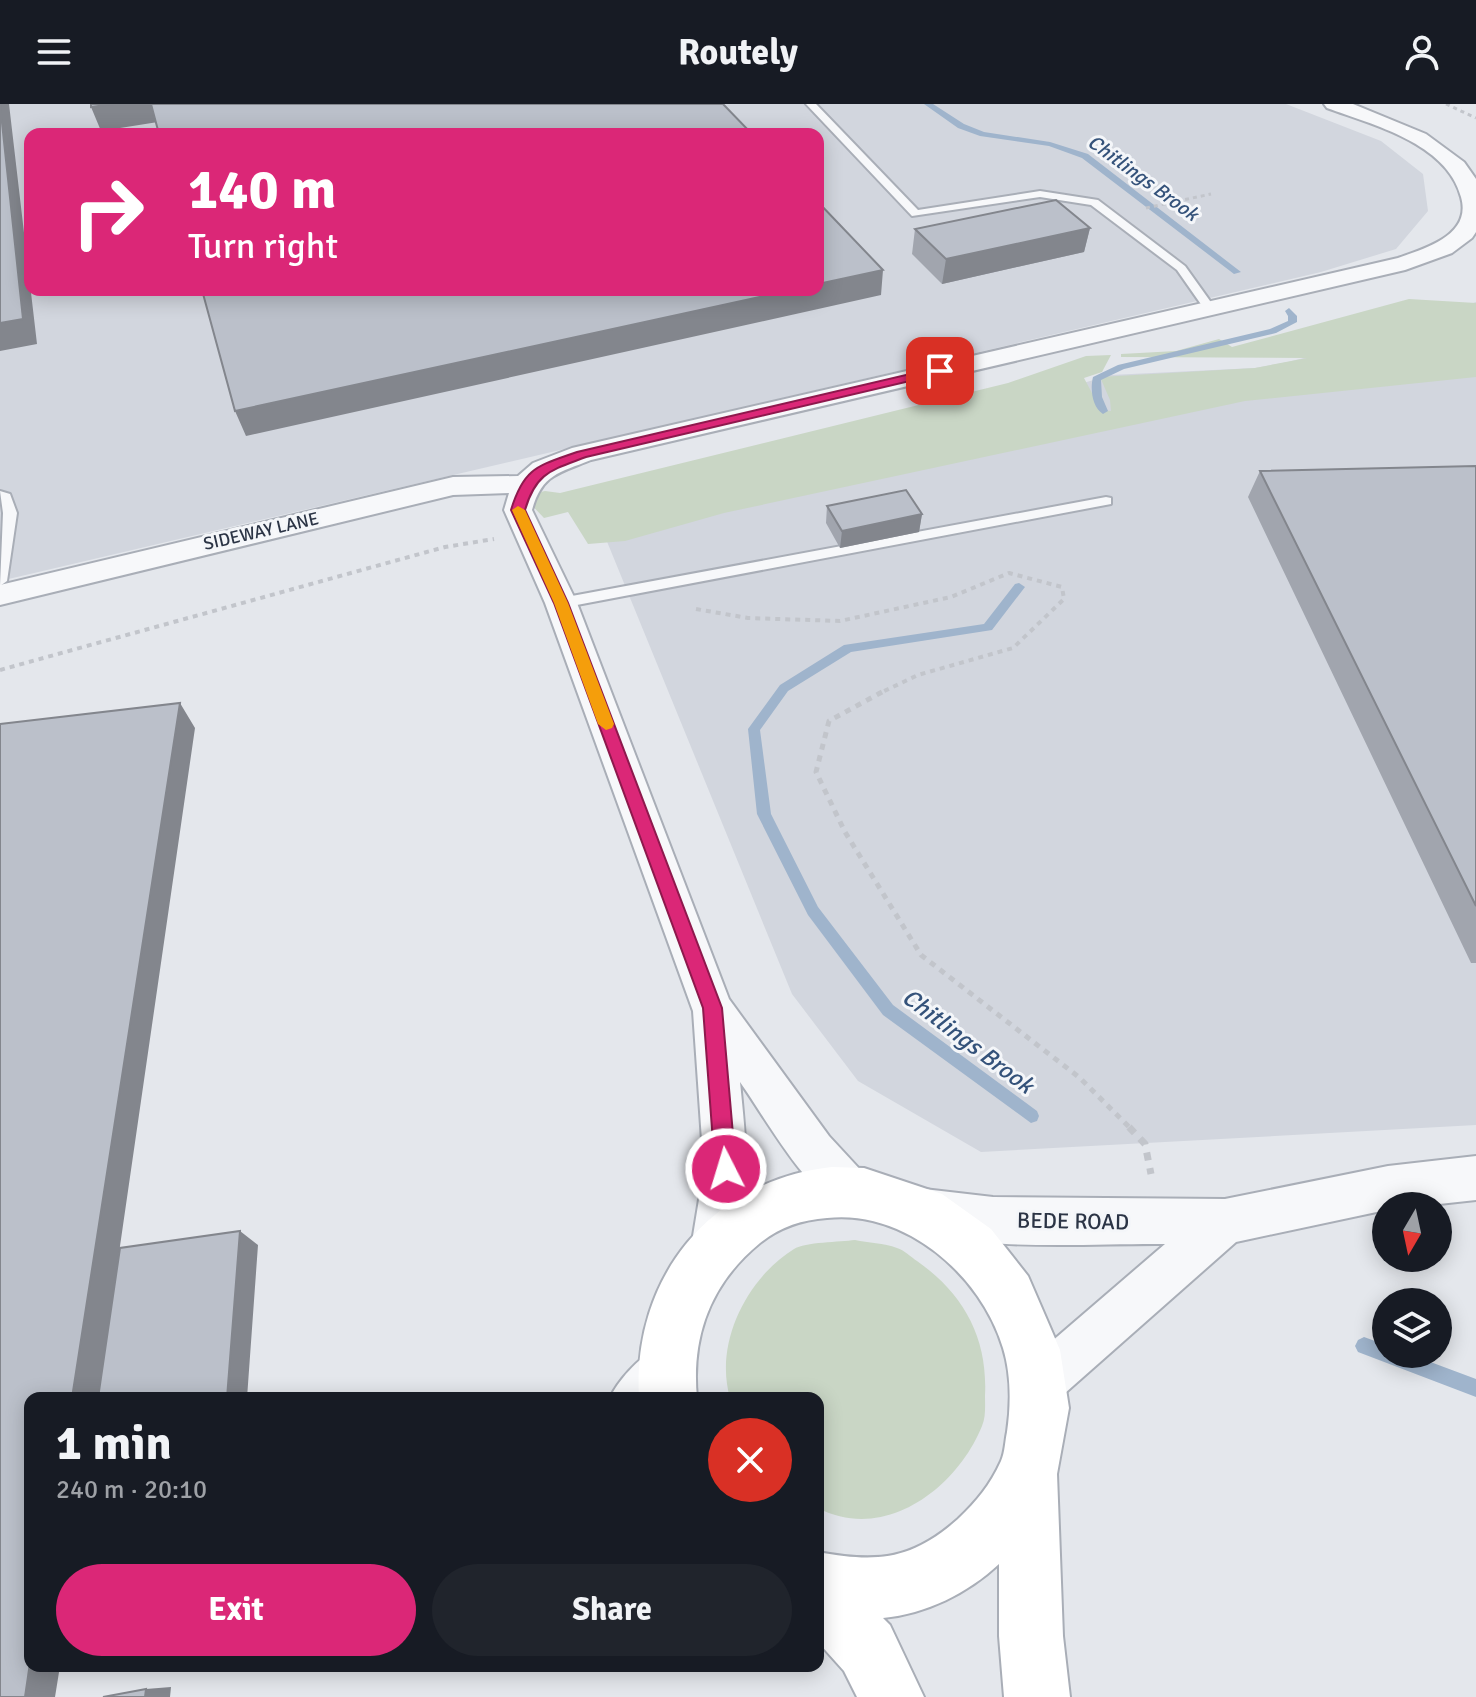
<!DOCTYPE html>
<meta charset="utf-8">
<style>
:root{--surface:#171b24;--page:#20242c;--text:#f1f3f6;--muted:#9ea1a6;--accent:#db2777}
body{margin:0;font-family:Signika,sans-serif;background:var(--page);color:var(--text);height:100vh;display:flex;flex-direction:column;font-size:30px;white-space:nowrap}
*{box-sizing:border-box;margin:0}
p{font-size:26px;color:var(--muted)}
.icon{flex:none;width:44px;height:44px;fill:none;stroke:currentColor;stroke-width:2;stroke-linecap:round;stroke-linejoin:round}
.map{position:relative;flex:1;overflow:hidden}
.panel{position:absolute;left:24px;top:1288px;width:800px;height:280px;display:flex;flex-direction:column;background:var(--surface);border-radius:16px;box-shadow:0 4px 20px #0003}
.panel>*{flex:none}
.guide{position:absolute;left:24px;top:24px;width:800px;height:168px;border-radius:16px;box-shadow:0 4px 20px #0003;background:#db2777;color:#fff;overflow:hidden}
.needle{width:52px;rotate:189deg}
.controls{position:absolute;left:1372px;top:1088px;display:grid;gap:16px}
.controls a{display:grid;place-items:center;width:80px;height:80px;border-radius:50%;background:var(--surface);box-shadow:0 4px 20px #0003;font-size:40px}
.pin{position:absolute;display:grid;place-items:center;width:68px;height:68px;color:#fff;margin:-34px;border-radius:16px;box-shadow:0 4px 12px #0006}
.me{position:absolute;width:88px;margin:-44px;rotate:355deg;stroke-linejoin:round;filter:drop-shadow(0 0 6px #0008)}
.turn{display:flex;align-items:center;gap:28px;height:168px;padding:0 32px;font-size:36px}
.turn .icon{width:104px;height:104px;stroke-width:2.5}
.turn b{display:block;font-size:56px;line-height:68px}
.round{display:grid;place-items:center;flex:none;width:84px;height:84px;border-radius:42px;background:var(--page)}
.overview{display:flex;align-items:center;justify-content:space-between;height:136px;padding:0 32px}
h1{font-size:48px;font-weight:700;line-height:60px}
.button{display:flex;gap:16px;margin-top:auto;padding:16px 32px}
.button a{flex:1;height:92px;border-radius:48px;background:var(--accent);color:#fff;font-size:32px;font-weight:700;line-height:92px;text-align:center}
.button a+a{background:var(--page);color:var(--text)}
header{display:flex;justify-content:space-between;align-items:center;height:104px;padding:0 32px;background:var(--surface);font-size:36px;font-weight:700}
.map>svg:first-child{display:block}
.built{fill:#d2d6de;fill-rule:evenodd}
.green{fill:#c9d6c5}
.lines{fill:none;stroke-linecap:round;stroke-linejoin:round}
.stream{fill:#9fb4cc;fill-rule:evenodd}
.lane-casing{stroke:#a9aeb7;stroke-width:4}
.street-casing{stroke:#a9aeb7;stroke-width:4}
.secondary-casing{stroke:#a9aeb7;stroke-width:4}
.path-far3{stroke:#c2c5cb;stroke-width:3;stroke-dasharray:4 4;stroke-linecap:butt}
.path-far2{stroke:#c2c5cb;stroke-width:4;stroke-dasharray:5 5;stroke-linecap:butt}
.path-far1{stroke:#c2c5cb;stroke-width:5;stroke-dasharray:6 6;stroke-linecap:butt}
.path{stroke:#c2c5cb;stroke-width:7;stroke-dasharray:8 8;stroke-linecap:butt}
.lane{fill:#f7f8fa;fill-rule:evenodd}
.street{fill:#f7f8fa;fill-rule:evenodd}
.secondary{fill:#fff;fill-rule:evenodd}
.wall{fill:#a1a5ae}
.shaded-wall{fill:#83868d}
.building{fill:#bbc0ca;stroke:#83868d;stroke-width:2}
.route{fill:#db2777;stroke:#8e194d;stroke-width:2}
.slow{fill:#f59e0b}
.labels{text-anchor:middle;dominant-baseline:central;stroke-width:6;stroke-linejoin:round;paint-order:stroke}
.far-street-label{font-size:18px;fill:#2b3445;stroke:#f4f6f9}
.far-water-label{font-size:20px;font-style:italic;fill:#34527a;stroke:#f4f6f9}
.street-label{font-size:22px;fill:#2b3445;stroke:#f4f6f9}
.water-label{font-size:24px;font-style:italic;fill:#34527a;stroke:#f4f6f9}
</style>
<header><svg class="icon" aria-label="menu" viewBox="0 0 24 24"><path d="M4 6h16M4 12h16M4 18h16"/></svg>Routely<svg class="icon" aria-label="person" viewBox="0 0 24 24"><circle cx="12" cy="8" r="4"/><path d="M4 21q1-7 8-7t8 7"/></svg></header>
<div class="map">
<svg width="1476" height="1593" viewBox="0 0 1476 1593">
<rect width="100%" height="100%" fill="#e4e7ec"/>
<path class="built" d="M0,0h1286l95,37 42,33 5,37 -32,38 -75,23 -1321,309zM30,30h788v156h-788z
M1476,198v823l-495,27 -123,-71 -66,-87 -193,-472 512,-147 144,-7 33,-6 87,-22z"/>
<path class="green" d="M1409,195l67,4v74l-231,24 -521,112 -99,28 -37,3 -20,-32 -24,6 -21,-22 22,-5 15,2 448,-110 78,-27 25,-1 -9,17 -18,6 17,32 10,1 -1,-11 -10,-23 155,-9 52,-10 -186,-1v-3l55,-3 43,-12 13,8z
M855,1136c13,3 29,3 42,8 7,2 14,9 20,13 47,33 71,77 68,135 0,9 1,21 -3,30 -25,62 -97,117 -164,82v-110h-88c-16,-55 17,-120 64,-149 11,-7 46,-7 61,-9z"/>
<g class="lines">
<path class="stream" d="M924,0h9l31,20 20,8 66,10 38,12 153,118 -7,2 -152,-116 -33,-12 -69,-10 -22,-8z
M1289,204l8,8v6l-21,11 -152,36 -23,11 1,17 6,14 -5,3c-11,-7 -13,-25 -10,-37l25,-12 152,-36 18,-8v-5l-3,-5z
M1019,479l6,4 -33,43 -141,22 -63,39 -28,39 11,84 47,93 75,98 144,106 2,5 -2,5 -6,2 -148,-108 -75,-100 -51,-101 -9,-85 32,-44 64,-40 140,-21 31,-40z
M1364,1233l22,8v9h23l67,25v18l-118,-45 -3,-6 3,-6z"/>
<defs>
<path id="lane" d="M806,0h10l102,106 122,-19 58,9 87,66 30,42 -10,2 -28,-40 -86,-65 -51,-8 -128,19z
M0,387l10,3 7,19 -10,68 -7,5 3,-73z
M1106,393l5,1v6l-550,104 -7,-5 7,-5z
M655,1246l8,4 4,8 -4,8 -25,28h-28c7,-16 29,-41 45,-48z"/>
<path id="street" d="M1324,0h29l73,30 38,28 12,17v53l-4,6 -20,15 -47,17 -814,190c-32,13 -49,14 -59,50l45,93 152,396 100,137 37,40 6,15 -6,15 -16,7c-43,-18 -83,-93 -110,-131 6,60 14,125 -10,182l-16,7 -16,-7 -7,-16 13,-79 -11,-158 -148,-408 -41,-93 5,-17 -56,2 -453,110v-20l453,-108 65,-1 15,-13 39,-15 826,-190c28,-10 74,-23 63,-61 -14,-54 -88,-72 -134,-89z
M1476,1052v44l-55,6h-35v4l-150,32 -180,159 -17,8 -17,-8 -8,-17 8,-17 143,-123c-72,-1 -193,9 -257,-17l-7,-16 7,-16 16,-6 69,8 232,2 163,-33z"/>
<path id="secondary" d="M832,1063l32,1 78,26 49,35 37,47 32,74 9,58 -12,66 6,162 7,61h-66l-5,-61v-72c-31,29 -73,50 -116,54l7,7 34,72h-67l-13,-26 -26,-29v-90c59,11 94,8 140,-33 19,-18 32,-34 43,-58 4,-9 4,-20 6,-29 4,-27 4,-58 -4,-84 -22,-73 -98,-139 -176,-130 -26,2 -47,9 -67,25 -49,40 -69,93 -63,155h-58c-7,-120 72,-218 193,-231z"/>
</defs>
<use href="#lane" class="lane-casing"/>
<use href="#street" class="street-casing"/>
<use href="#secondary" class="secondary-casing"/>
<path class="path-far3" d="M1446,0l30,14
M1146,104l65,-14"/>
<path class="path-far2" d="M696,505l52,9 92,3 111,-24 58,-24 53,14 2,12 -51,49 -95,27 -40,19
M0,566l445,-123 49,-8"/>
<path class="path-far1" d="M882,588l-53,29 -13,51 29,60 76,123 159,123 51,51"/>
<path class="path" d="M1129,1023l16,17 6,30"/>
<use href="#lane" class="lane"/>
<use href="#street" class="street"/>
<use href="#secondary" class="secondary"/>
</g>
<path class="wall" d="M1090,124l-6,24 -142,32 -30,-30 3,-25z
M1476,362v497h-5l-223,-466 12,-26z
M827,402l95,8 -3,18 -79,16 -14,-25z"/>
<path class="shaded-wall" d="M0,0h9l28,240 -37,7z
M113,0h38l7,18 -57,9 -10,-24z
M1090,124l-6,24 -142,32 4,-25z
M883,166l-2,25 -635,141 -11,-25 557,-121h26v-6z
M922,410l-3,18 -79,16 2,-17z
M180,599l15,25 -97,670h-26z
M240,1127l18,14 -11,153h-20z
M30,1562h30l-5,31h-30z
M171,1583l-1,10h-25l1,-8z"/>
<path class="building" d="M0,0l23,215 -23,4z
M91,0h22l-22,3z
M151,0h572l29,30h-593z
M1056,96l34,28 -144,31 -31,-30z
M818,98l65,68 -65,14z
M202,186h590l-557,121z
M1476,362v440l-216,-435z
M906,386l16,24 -80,17 -15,-25z
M180,599l-108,695h-42v265l-5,34h-25v-973z
M240,1127l-13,167h-129l22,-150z
M146,1585l-1,8h-42z"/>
<path class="route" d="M940,263l4,1v5l-358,84c-34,13 -50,15 -61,53l43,93 154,405 14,161 -3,8 -7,3 -8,-3 -3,-8 -12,-161 -149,-405 -43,-93c13,-43 27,-44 66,-58z"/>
<path class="slow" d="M518,402l7,4 43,93 46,121 -2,4 -6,2 -8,-6 -44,-121 -42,-93z"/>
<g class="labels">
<g class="far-street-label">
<text transform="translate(261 427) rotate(-13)">SIDEWAY LANE</text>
</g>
<g class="far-water-label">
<text transform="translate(1143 74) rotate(36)">Chitlings Brook</text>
</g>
<g class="street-label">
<text transform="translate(1073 1117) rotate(1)">BEDE ROAD</text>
</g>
<g class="water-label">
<text transform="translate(968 937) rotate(37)">Chitlings Brook</text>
</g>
</g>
</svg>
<div class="controls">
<a><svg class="needle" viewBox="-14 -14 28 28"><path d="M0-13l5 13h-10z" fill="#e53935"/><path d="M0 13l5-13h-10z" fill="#9ea1a6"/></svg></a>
<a><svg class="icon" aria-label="layers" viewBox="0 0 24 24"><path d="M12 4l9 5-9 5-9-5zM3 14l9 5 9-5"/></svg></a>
</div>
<div class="pin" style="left:940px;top:267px;background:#d93025"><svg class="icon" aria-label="arrive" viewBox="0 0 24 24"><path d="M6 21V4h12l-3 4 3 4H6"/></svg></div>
<svg class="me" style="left:726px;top:1065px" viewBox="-20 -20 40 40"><circle r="17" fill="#db2777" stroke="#fff" stroke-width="3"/><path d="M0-11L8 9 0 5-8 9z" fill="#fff"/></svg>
<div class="guide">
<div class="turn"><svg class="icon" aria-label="right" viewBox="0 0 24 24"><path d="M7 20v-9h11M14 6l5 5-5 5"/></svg><div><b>140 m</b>Turn right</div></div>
</div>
<section class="panel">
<div class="overview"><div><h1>1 min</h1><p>240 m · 20:10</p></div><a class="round" style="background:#d93025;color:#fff"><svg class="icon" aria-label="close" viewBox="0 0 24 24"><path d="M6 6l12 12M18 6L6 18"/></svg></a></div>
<div class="button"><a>Exit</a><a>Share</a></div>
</section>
</div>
